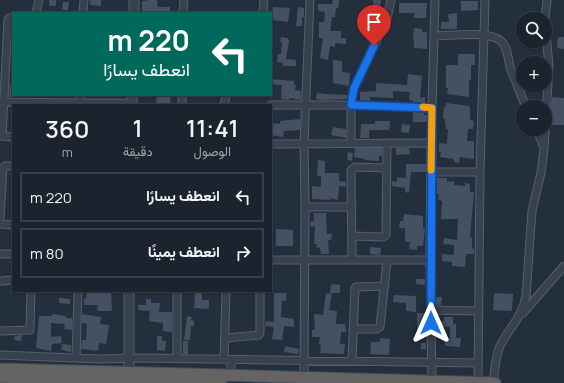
<!DOCTYPE html>
<html lang="ar">
<meta charset="utf-8">
<style>
:root{--surface:#1b232e;--page:#282f3a;--text:#f1f3f6;--muted:#a0a4aa;--line:#39404a}
body{margin:0;font-family:Manrope,Vazirmatn,sans-serif;background:var(--page);color:var(--text);direction:rtl;height:100vh;display:flex;flex-direction:column;font-size:15px;white-space:nowrap}
*{box-sizing:border-box;margin:0}
p{font-size:13px;color:var(--muted)}
.icon{flex:none;width:22px;height:22px;fill:none;stroke:currentColor;stroke-width:2;stroke-linecap:round;stroke-linejoin:round}
.map{position:relative;flex:1;overflow:hidden;direction:ltr}
.details{position:absolute;left:12px;top:104px;width:260px;height:188px;display:flex;flex-direction:column;background:var(--surface);border-radius:0px;box-shadow:0 1px 3px #0004,0 0 0 1px var(--line);direction:rtl}
.details>*{flex:none}
.banner{position:absolute;left:12px;top:12px;width:260px;height:84px;border-radius:0px;box-shadow:0 1px 3px #0004,0 0 0 1px var(--line);direction:rtl;background:#00695c;color:#fff;overflow:hidden}
.fabs{position:absolute;left:516px;top:12px;display:grid;gap:8px}
.fabs a{display:grid;place-items:center;width:36px;height:36px;border-radius:50%;background:var(--surface);box-shadow:0 1px 3px #0004,0 0 0 1px var(--line);font-size:20px}
.pin{position:absolute;display:grid;place-items:center;width:34px;height:34px;color:#fff;margin:-41px -17px;border-radius:50% 50% 50% 0;rotate:-45deg;box-shadow:0 0 4px #0007}
.pin .icon{rotate:45deg}
.me{position:absolute;width:44px;margin:-22px;rotate:0deg;stroke-linejoin:round;filter:drop-shadow(0 0 3px #0008)}
.turn{display:flex;align-items:center;gap:14px;height:84px;padding:0 16px;font-size:18px}
.turn .icon{width:52px;height:52px;stroke-width:2.5}
.turn b{display:block;font-size:28px;line-height:34px}
.eta{display:flex;justify-content:space-evenly;align-items:center;height:68px;text-align:center}
.eta b{font-size:24px;font-weight:600;line-height:28px}
ul{padding:0;list-style:none}
li{display:flex;align-items:center;gap:12px;height:50px;margin:0 8px 6px;padding:0 8px;border:2px solid var(--line);border-radius:0px}
li div{flex:1}
li b{display:block;font-size:15px}
li em{font-style:normal}
.map>svg:first-child{display:block}
.building{fill:#455162}
.lines{fill:none;stroke-linecap:round;stroke-linejoin:round}
.minor-casing{stroke:#565f6c;stroke-width:9}
.tertiary-casing{stroke:#565f6c;stroke-width:11}
.trunk-casing{stroke:#434c59;stroke-width:13}
.minor{stroke:#38414e;stroke-width:7}
.tertiary{stroke:#38414e;stroke-width:9}
.trunk{stroke:#656462;stroke-width:11}
.route-casing{stroke:#114b97;stroke-width:10}
.route{stroke:#1a73e8;stroke-width:7}
.slow{stroke:#f59e0b;stroke-width:7}
</style>
<div class="map">
<svg width="564" height="383" viewBox="0 0 564 383">
<rect width="100%" height="100%" fill="#242f3e"/>
<path class="building" d="M49,0h7v6h-7z
M90,0h11v6l-11,-1z
M149,0h8l1,7h12v6h-28v-12z
M333,0h6l-1,9 -2,-1 -1,9h-3l-2,14h11v7h5v6l-11,-1v4l-5,-1 -2,14 -8,-2 3,-20h-4v-16h5l1,-10 -7,-1v-7h14z
M373,0h8l-1,9 -7,-1z
M461,1h17v9l-17,1z
M63,2h6l-1,8h-6z
M399,3h28l-1,15h-12v-5h-15z
M273,7l17,1 -2,14 -16,-2z
M298,7l6,1v9h-2v9h-6z
M457,13v16h-16v-7h8l-1,-8z
M414,28l8,1v3h5v17l-13,-1v-9h-1z
M281,37l7,1 1,3 -3,18 10,1v6h-13v-3l-6,-1 1,-8h3l1,-12h-2z
M558,37h6v12l-7,-1z
M458,54h17v11h-4v15h-2v17l-22,-3 1,-6h-2v-23h12z
M333,60l9,1v11l8,1 -1,13 -16,-3z
M408,74l14,2 -2,22 5,-1v6l-12,-1v-1l-4,-1 1,-8 -17,-1v7l-23,-1v4l-10,-1v-8l16,-1v-8l31,2z
M271,79l23,2v4h2l-1,5 6,1v9l-12,-2v2l-8,-1 1,-14 -11,-1z
M10,84h3v13h-4z
M317,93l9,1 21,1v4l-26,1 -5,-1z
M157,95h14l-1,8h-6v2h-8z
M552,97l12,1v27h-14z
M446,103l24,3v14l4,1 -1,8h-5l-1,12h7v18l-14,-2 -1,6 -5,-1v-3l-14,-2 1,-5h-2v-9l8,1 1,-15h-2l-1,-10 -2,-1 1,-11h2z
M413,112l11,1v2h3v7h-14z
M300,119v11l-16,1 -1,6 -12,-2v-12l9,1v-3z
M375,121h15l-1,9h-20v8h-9l1,-14h14z
M402,124l8,1 -1,8 -8,-1z
M333,127l13,2v9l-15,-3z
M355,148h27v8h-3v5l-14,-1v-1l-11,-2z
M396,148h13l1,6 -14,1z
M348,152l5,1 -1,8 -5,-1z
M318,160l7,1v12h14v8l7,1v5l-7,-1 -1,14 -8,-2v2l-18,-1v-13l9,1v-11h-4z
M406,164h20v8h-15l-2,21 -4,-1v-4l-13,-2v-5l5,1v-5l9,1z
M437,178h10v4l7,-1v4l11,1v-3l5,1v8h4l-4,45 2,1v11h2v5h-8l-1,13 -13,-1v-4l-10,-1v-7l12,1v-10l-11,-1 1,-6 13,2 1,-21h-17l1,-18 -4,-1 1,-6h-2z
M314,213h12l1,21h5l-1,6h-3l1,14h-8l-1,-6 -4,-1 1,-3h-3l1,-18 -4,1 -1,-5 4,-1z
M404,214l19,2v12l2,1 -2,17h-6v4l-8,-1 1,-7h-5v-14h-6l1,-7h3z
M276,229l17,1v16h-17z
M370,247l11,1 -1,7 -10,-1z
M416,279h9v6l-9,-1z
M331,284l9,1v8h-10z
M87,291l24,1 1,19h-15l1,-6h-14v-6h2z
M195,291h7v9h7v9l-15,-1z
M274,293h12v8h-4l-1,16 13,2v8l-10,-1 -2,14 -10,-1 2,-12 -9,-1 1,-5 8,1z
M326,293l6,1 -3,16 8,1 -1,13h9l1,8h-5l-1,12h5l-1,10 -24,-1 1,-8 -2,-1 1,-7h-8v-7h3l-1,-16 9,1z
M494,293l19,1 -1,17 -19,-1z
M394,295l22,1v16l-10,-1v-8l-13,-1z
M436,297h6l-1,8h-5z
M59,298l11,1v5l-11,-1z
M146,299h5v4h9l-1,9h13v20l-9,-1v-8l-14,-2 1,-10 -12,-1v-5h8z
M417,313h8l-1,16h-7z
M52,314l14,2v2h6v12l-8,-1 1,-5 -14,-1v14l10,-1 1,7 -10,1 -1,7 -15,-3 3,-32h13z
M82,314l19,3 -1,7 9,1 -3,19 -7,-1 -1,8 -17,-2 1,-9h4l1,-16 -5,-1z
M187,316l5,1 -1,3 3,1v5h-3l-1,14h-6z
M444,317h9v7h3v14h5l-1,9 -15,-1v-8h5v-11l-11,-1 1,-5h4z
M22,335l-1,6 -7,-1 1,-4z
M157,336h5v5h4l-1,10 -8,-1z
M380,338l10,1 -1,16 -19,-1 1,-12h9z
M183,341h5v13h-5z
M421,343h5v6h-5z
M62,344l9,1v7l-7,-1 1,-1h-4z
M285,346l14,3 -1,5 -14,-2z"/>
<g class="lines">
<defs>
<path id="minor" d="M36,13l3,-13
M83,13l1,-13
M183,13l1,-13
M263,13l1,-13
M545,19l2,-19
M434,36c17,0 53,-6 67,5 7,6 7,20 10,29 5,12 10,25 15,37
M0,102l80,1h52
M80,105v-10
M182,105v-10
M224,105l2,-10
M271,105h80l81,3
M536,129l8,18
M0,136l13,1
M2,136l6,-116 1,-2h4
M351,142v-37l2,-14 34,-73 4,-18
M271,144l160,-1
M431,172h49
M305,207h47
M0,217l3,-49 2,-2h8
M0,224l13,1
M352,236l31,1 3,-2 1,-92
M0,254h13
M271,260h159
M352,260l-1,-90 4,-3 31,1
M0,281l13,-1
M431,310l48,1
M523,313l41,-47
M353,329h24l3,-2 7,-66
M0,331l30,-1 1,-39
M226,338l33,-3 1,-2v-42
M0,355l99,4 44,-1 335,5
M76,358l2,-67
M177,358v-67
M224,360l2,-69
M352,360l3,-72 1,-1 29,-1
M231,376v-16
M304,376l1,-169 -1,-64 6,-143
M432,381l-2,-121 1,-117 4,-143
M478,383l2,-211 5,-172
M493,383c2,-12 2,-26 7,-37 10,-20 21,-26 26,-50l6,-85 9,-38 3,-24 5,-83 -4,-43"/>
<path id="tertiary" d="M134,13v-13
M132,105v-10
M129,380v-89"/>
<path id="trunk" d="M0,369c165,5 330,8 495,14
M0,377l89,3 132,3"/>
</defs>
<use href="#minor" class="minor-casing"/>
<use href="#tertiary" class="tertiary-casing"/>
<use href="#trunk" class="trunk-casing"/>
<use href="#minor" class="minor"/>
<use href="#tertiary" class="tertiary"/>
<use href="#trunk" class="trunk"/>
</g>
<g class="lines">
<defs>
<path id="route" d="M374,46l-20,42 -3,17 81,3 -1,215"/>
</defs>
<use href="#route" class="route-casing"/>
<use href="#route" class="route"/>
<path class="slow" d="M423,107l9,1 -1,62"/>
</g>
</svg>
<div class="fabs">
<a><svg class="icon" aria-label="search" viewBox="0 0 24 24"><circle cx="10" cy="10" r="6"/><path d="M15 15l6 6"/></svg></a>
<a>+</a>
<a>−</a>
</div>
<div class="pin" style="left:374px;top:46px;background:#d93025"><svg class="icon" aria-label="arrive" viewBox="0 0 24 24"><path d="M6 21V4h12l-3 4 3 4H6"/></svg></div>
<svg class="me" style="left:431px;top:323px" viewBox="-20 -20 40 40"><path d="M0-17L14 15 0 8-14 15z" fill="#1a73e8" stroke="#fff" stroke-width="4"/></svg>
<div class="banner">
<div class="turn"><svg class="icon" aria-label="left" viewBox="0 0 24 24"><path d="M17 20v-9H6M10 6l-5 5 5 5"/></svg><div><b>220 m</b>انعطف يسارًا</div></div>
</div>
<section class="details">
<div class="eta">
<div><b>11:41</b><p>الوصول</p></div>
<div><b>1</b><p>دقيقة</p></div>
<div><b>360</b><p>m</p></div>
</div>
<ul>
<li><svg class="icon" aria-label="left" viewBox="0 0 24 24"><path d="M17 20v-9H6M10 6l-5 5 5 5"/></svg><div><b>انعطف يسارًا</b></div><em>220 m</em></li>
<li><svg class="icon" aria-label="right" viewBox="0 0 24 24"><path d="M7 20v-9h11M14 6l5 5-5 5"/></svg><div><b>انعطف يمينًا</b></div><em>80 m</em></li>
</ul>
</section>
</div>
